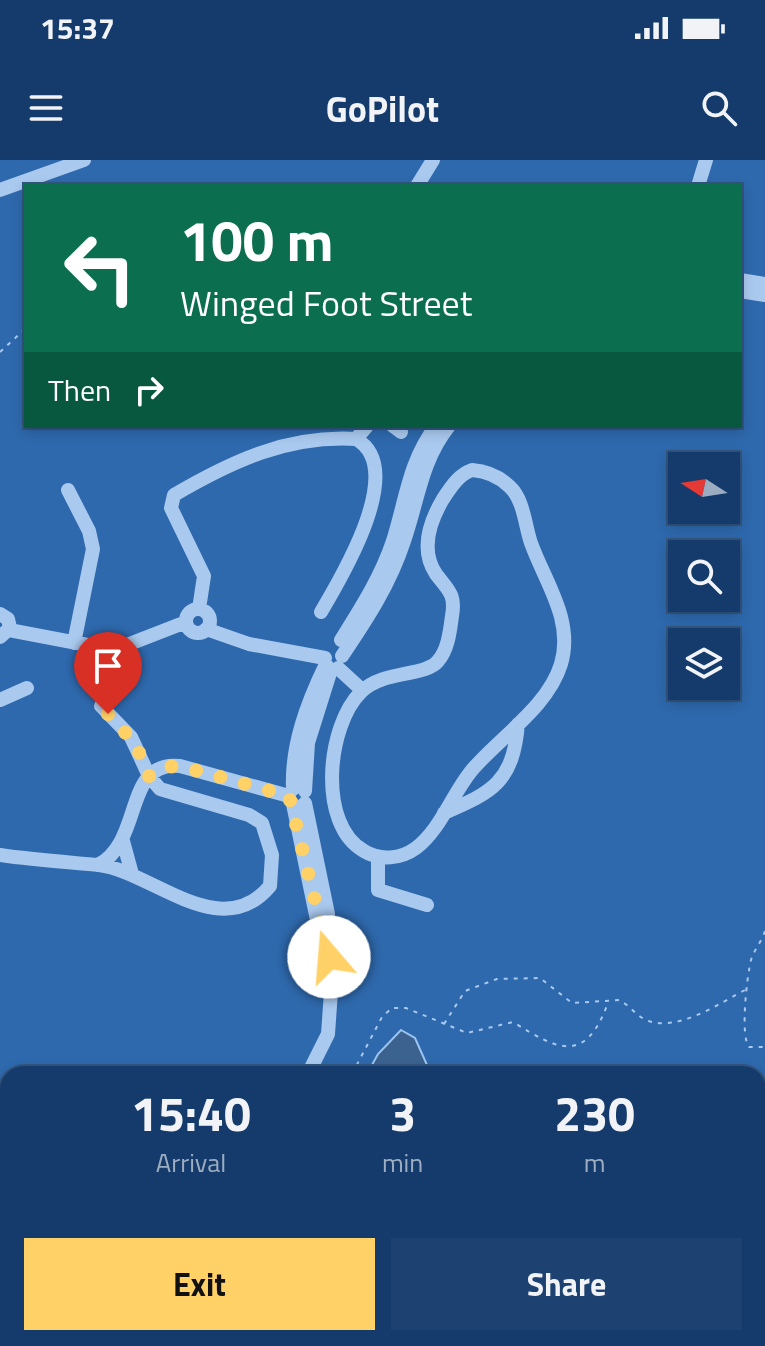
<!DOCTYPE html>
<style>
:root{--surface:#143b6b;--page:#1d4271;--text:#f1f3f6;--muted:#9dadc1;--line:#33557e;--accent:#ffd166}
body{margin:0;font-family:"Titillium Web",sans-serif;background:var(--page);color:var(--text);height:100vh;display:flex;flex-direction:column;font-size:30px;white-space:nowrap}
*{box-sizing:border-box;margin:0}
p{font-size:26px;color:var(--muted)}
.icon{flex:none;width:44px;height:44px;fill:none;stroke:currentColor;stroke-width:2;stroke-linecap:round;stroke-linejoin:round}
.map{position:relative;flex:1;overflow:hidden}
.drawer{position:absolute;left:0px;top:906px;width:766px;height:280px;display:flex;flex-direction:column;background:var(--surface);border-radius:24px 24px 0 0;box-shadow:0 4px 12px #0003,0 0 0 2px var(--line)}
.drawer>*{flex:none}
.banner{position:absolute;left:24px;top:24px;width:718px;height:244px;border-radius:0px;box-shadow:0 4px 12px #0003,0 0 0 2px var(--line);background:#0b6e4f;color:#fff;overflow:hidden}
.needle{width:52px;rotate:282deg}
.tools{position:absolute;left:668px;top:292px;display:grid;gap:16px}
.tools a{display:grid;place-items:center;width:72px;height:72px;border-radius:0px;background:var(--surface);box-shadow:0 4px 12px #0003,0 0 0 2px var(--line);font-size:40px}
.pin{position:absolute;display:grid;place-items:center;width:68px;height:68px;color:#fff;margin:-82px -34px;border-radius:50% 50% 50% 0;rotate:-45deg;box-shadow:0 0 8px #0007}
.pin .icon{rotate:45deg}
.me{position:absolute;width:88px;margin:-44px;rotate:342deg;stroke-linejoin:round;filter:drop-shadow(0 0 6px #0008)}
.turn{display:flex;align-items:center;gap:28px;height:168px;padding:0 24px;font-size:36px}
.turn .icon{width:104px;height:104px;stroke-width:2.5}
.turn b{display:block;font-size:56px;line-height:68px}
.then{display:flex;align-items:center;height:76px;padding:0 24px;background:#0003;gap:16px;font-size:30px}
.eta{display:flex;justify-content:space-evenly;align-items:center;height:136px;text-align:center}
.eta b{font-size:48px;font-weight:700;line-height:56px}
.cta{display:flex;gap:16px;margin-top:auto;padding:16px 24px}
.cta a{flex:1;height:92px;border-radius:0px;background:var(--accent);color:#111;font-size:32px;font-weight:700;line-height:92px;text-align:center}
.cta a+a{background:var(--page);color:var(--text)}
.status{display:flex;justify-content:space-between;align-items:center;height:56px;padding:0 40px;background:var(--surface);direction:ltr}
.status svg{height:22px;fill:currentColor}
header{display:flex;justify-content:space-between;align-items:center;height:104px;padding:0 24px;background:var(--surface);font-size:36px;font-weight:700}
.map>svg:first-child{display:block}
.green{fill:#2e69ad;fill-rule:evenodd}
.water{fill:#3c6290;stroke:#9cc4f0;stroke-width:2}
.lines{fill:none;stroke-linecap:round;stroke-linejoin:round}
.path{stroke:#a9c9ee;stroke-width:2;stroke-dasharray:4 6;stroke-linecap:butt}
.minor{stroke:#a9c9ee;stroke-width:14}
.route{stroke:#ffd166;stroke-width:14;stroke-dasharray:0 25.2}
</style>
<div class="status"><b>15:37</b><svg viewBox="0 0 49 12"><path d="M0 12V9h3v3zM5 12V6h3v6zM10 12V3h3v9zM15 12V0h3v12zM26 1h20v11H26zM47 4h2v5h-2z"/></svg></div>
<header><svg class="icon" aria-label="menu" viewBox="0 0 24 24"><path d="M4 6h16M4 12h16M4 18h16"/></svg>GoPilot<svg class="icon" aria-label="search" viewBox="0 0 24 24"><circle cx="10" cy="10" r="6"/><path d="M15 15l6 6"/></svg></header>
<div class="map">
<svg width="765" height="1186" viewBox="0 0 765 1186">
<rect width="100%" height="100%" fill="#1b4f8f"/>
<path class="green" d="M0,0h765v1186h-765zM26,26h714v240h-714zM682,306h44v44h-44zM682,394h44v44h-44zM682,482h44v44h-44zM8,914h750v264h-750z"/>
<path class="water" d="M401,870l14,8 16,36h-64l11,-20z"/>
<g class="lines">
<path class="path" d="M0,192l26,-24
M765,771c-3,10 -11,19 -14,29 -4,16 -11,75 -2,87h16
M444,864l21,-33 32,-12 43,-1 32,25 47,-3c10,5 16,14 25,19 31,16 77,-17 103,-30
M352,914l30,-57 10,-9h14l61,25 46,-11c45,28 72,43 95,-19
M758,968h7
M253,1186l19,-8"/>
<path class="minor" d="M417,26l16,-26
M698,26l8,-26
M0,30l84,-30
M740,120l25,4
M740,131l25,4
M393,266l8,6
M356,279l11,-13
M472,310c14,1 28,7 38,17 14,13 15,39 21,56 14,39 43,77 30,121 -13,43 -61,73 -89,106 -20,24 -31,59 -56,78 -15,11 -36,13 -52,3 -47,-26 -37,-126 -3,-159 21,-22 64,-15 77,-31 10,-11 12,-30 14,-45 4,-22 -4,-26 -16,-42 -16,-24 -6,-53 7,-75 8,-12 15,-24 29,-29z
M68,330l21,41 4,18 -19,94
M199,449l5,-33 -33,-68 3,-13c58,-34 114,-60 182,-56 52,29 -15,139 -35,173
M186 461a12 12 0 1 1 24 0a12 12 0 1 1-24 0Z
M0,454l8,5 2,9 -10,9
M206,469l43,15 76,14
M9,470l105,20 72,-28
M341,480c20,-32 40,-63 52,-99 13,-41 16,-80 43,-115
M342,496c25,-37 48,-72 62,-115 14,-40 17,-80 45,-115
M338,508l24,22
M0,540l27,-12
M293,629c-2,-43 14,-86 33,-125
M305,631l3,-48 22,-70
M305,643l23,111 -2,22 6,41 -4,57 -20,40
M293,644l24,116 9,16
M444,653c49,-21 69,-31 74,-89
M123,681l9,33
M0,695c33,5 66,7 99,10 52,6 122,80 171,21l2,-31 -10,-32 -13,-8 -89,-26 -11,-13 -18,-39 -30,-31
M378,697v33l49,15
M98,705c46,-24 25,-105 82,-99l109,30
M758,1069l7,-1
M758,1152l7,1
M197,1186l2,-8
M577,1186l20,-8"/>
</g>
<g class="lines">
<path class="route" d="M108,554l27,29 14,33 13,-9 18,-1 109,30 40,161"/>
</g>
</svg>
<div class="tools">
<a><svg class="needle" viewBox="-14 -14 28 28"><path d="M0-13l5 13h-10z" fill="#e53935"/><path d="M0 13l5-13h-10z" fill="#9dadc1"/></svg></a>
<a><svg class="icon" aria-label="search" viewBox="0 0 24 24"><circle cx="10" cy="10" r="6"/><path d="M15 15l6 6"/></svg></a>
<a><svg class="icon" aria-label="layers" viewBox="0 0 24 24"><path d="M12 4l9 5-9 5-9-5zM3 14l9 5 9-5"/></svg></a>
</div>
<div class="pin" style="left:108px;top:554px;background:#d93025"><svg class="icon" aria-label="arrive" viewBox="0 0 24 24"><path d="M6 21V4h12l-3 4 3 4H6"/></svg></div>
<svg class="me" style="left:329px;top:797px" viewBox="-20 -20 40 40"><circle r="19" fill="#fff"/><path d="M0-13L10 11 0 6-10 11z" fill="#ffd166"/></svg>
<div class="banner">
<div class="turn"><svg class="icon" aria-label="left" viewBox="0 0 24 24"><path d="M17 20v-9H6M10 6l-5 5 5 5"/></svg><div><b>100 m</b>Winged Foot Street</div></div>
<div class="then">Then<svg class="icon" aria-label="right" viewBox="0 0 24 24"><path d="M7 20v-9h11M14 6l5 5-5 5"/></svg></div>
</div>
<section class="drawer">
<div class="eta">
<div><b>15:40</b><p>Arrival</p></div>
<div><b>3</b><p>min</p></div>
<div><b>230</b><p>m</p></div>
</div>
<div class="cta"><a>Exit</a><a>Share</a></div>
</section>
</div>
